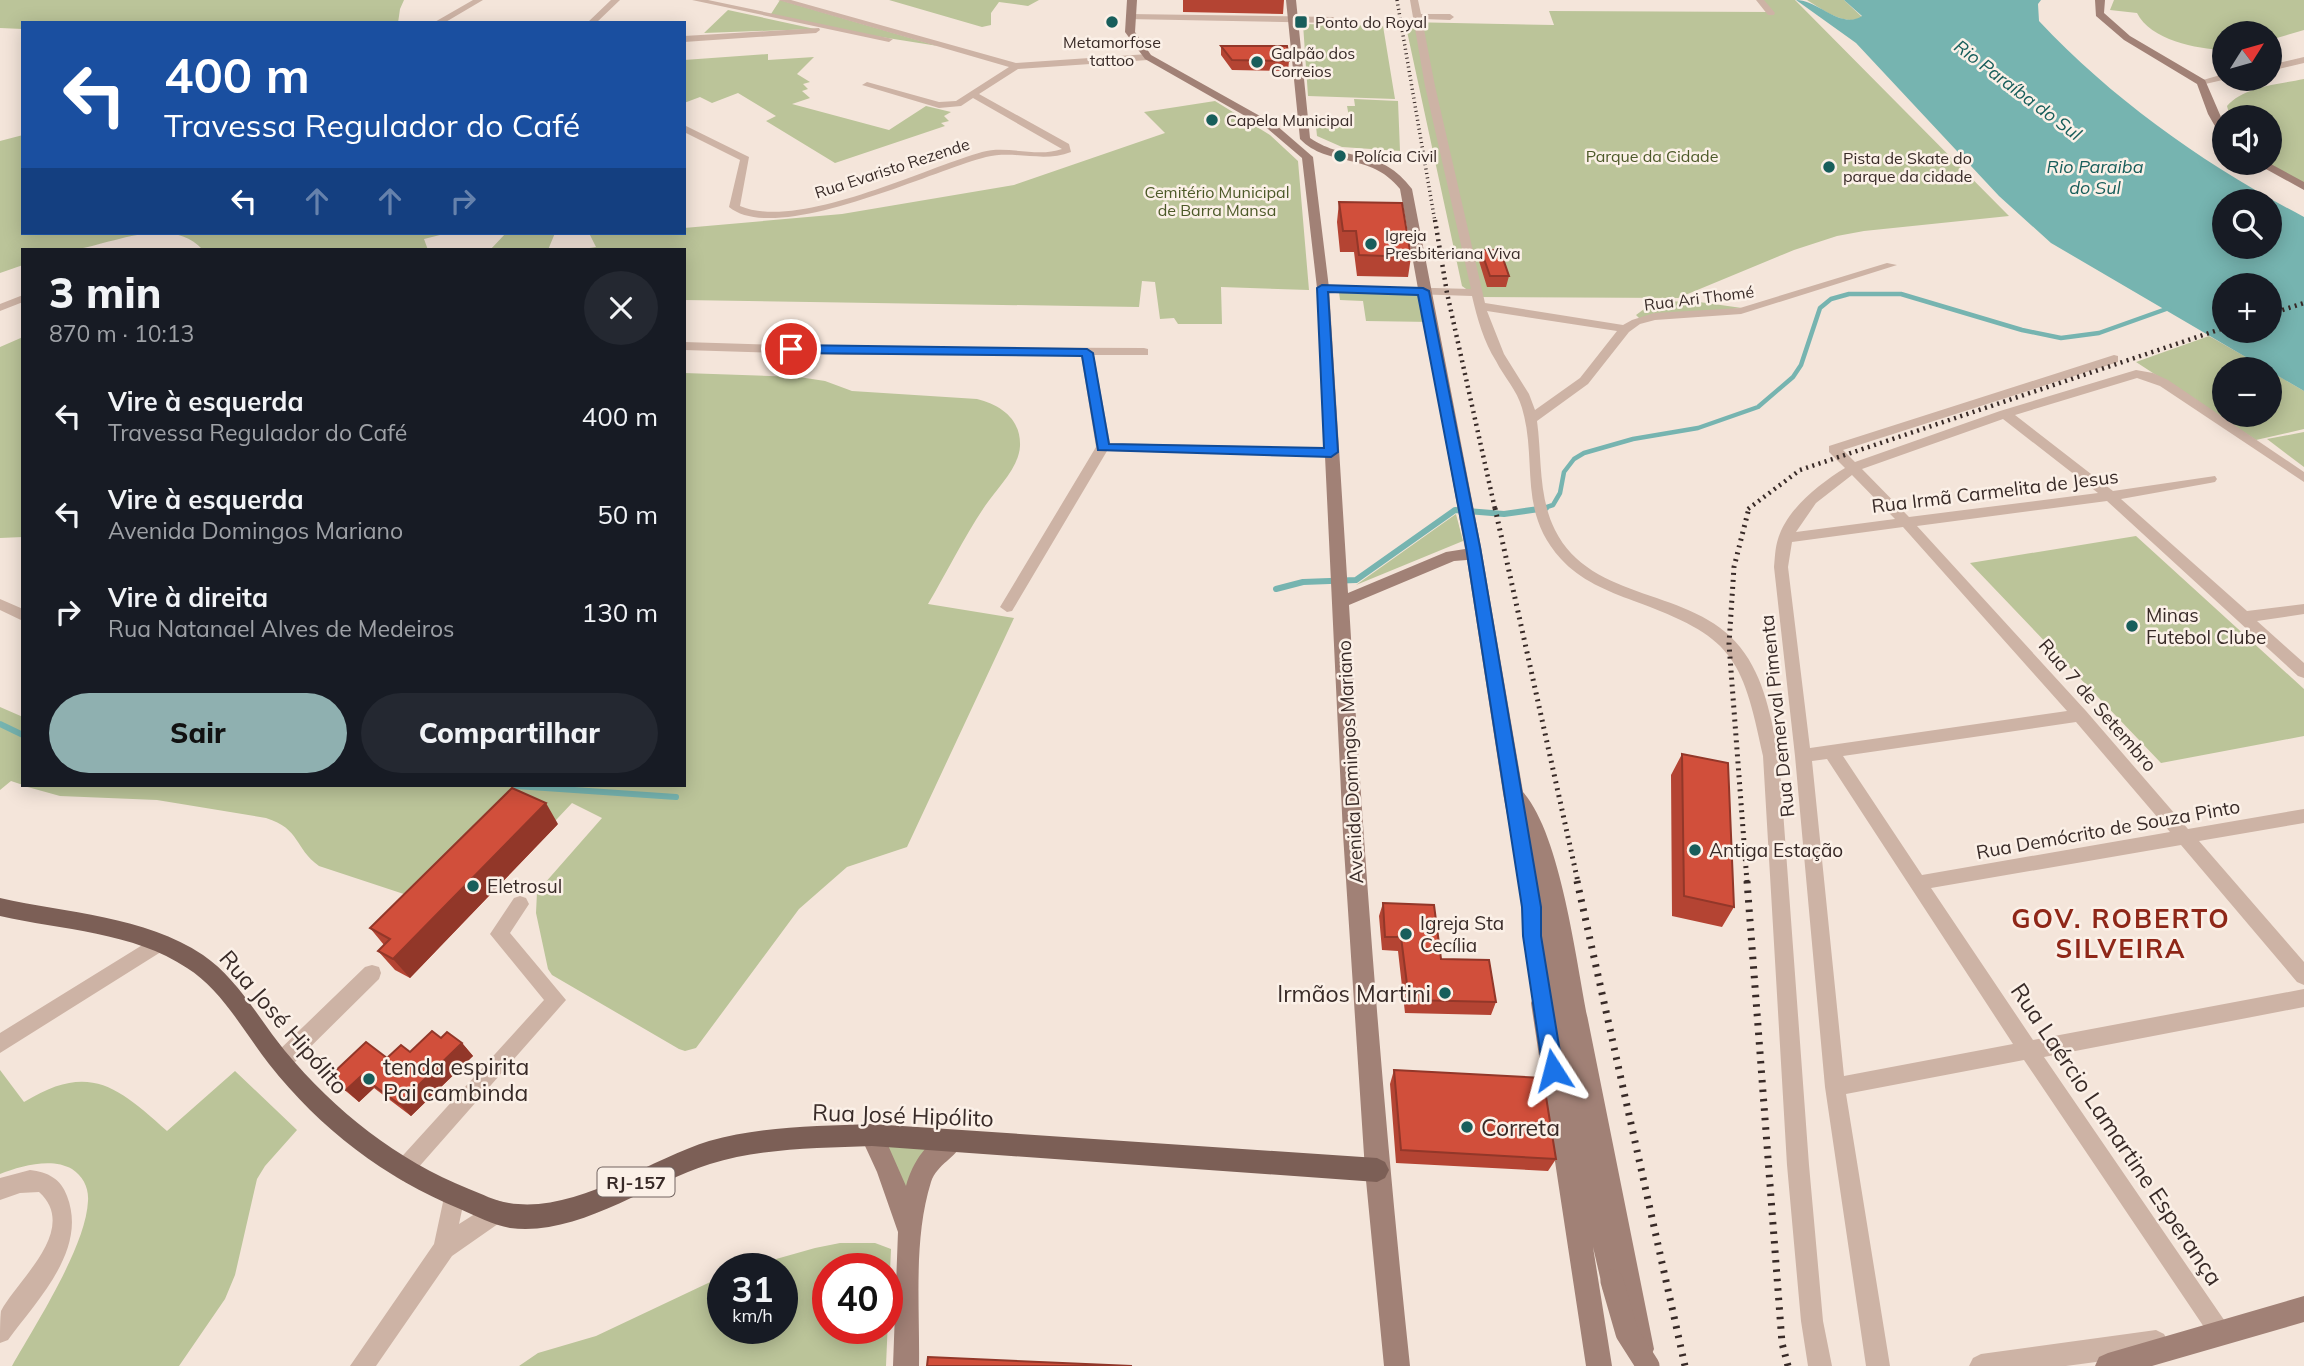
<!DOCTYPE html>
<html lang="pt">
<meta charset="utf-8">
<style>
:root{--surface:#171b24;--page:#242831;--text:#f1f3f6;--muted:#9ea1a6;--accent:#8fb0b0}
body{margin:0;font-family:Mulish,sans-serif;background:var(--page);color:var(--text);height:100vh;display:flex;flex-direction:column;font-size:26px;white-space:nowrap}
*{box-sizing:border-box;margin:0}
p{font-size:23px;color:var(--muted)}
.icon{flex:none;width:38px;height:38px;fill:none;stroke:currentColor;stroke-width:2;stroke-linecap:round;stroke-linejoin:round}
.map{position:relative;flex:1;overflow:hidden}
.details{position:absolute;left:21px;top:248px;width:665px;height:539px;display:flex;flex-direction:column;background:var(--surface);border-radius:0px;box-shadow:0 4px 18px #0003}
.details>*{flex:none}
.hud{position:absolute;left:21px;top:21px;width:665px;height:214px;border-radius:0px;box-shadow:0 4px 18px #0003;background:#1a4fa0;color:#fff;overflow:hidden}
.needle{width:46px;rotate:53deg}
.buttons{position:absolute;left:2212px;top:21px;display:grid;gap:14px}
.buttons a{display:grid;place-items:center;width:70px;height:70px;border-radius:50%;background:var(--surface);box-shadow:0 4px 18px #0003;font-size:35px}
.speed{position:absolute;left:707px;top:1253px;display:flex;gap:14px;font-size:35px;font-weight:700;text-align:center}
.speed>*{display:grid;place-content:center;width:91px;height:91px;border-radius:50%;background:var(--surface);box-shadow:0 4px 18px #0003;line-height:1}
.speed small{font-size:18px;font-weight:400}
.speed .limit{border:10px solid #d22;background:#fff;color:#111}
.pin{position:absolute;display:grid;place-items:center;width:60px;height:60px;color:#fff;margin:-30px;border:4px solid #fff;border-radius:50%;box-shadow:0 2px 7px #0007}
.me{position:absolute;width:77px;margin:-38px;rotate:351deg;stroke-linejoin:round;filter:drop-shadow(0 0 5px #0008)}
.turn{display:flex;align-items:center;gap:24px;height:147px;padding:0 28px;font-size:32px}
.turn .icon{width:91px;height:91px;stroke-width:2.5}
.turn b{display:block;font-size:49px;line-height:60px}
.lanes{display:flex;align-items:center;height:66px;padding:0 28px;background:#0003;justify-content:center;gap:35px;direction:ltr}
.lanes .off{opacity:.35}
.round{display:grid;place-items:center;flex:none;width:74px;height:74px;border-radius:37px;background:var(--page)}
.summary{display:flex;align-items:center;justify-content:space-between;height:119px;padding:0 28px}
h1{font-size:42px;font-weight:800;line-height:52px}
.primary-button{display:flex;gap:14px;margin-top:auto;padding:14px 28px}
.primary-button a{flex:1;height:80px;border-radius:42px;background:var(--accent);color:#111;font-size:28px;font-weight:800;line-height:80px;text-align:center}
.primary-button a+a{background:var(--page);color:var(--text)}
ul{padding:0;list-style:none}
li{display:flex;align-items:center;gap:21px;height:98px;padding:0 28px}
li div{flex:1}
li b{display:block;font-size:26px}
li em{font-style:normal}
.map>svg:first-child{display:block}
.green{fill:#bbc499;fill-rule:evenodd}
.water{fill:#76b4b0;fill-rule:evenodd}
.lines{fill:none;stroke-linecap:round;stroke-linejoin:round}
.stream-far1{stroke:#76b4b0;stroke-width:4.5}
.stream{stroke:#76b4b0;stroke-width:6}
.street{fill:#cdb3a5;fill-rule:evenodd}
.secondary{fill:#a18176;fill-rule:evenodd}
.primary{fill:#7c5f56;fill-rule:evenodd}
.rail-far3{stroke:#382a27;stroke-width:3.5;stroke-dasharray:1 3.5;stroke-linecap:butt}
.rail-far2{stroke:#382a27;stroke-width:4.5;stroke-dasharray:2 4.5;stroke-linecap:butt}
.rail-far1{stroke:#382a27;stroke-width:5;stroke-dasharray:2 5;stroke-linecap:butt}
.rail{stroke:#382a27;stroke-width:7;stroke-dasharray:2.5 7;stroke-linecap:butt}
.secondary-bridge{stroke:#a18176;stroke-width:23}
.wall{fill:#b44433}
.shaded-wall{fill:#923729}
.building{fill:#d14f3b;stroke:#923729;stroke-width:2}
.route{fill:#1a73e8;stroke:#114b97;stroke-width:2}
.poi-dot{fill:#185e5b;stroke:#fbf0e7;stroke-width:2.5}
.labels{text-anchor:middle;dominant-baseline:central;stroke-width:5;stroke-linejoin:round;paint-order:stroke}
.far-poi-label{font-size:16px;fill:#382a27;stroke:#fbf0e7;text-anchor:start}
.far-park-label{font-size:16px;fill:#4c5928;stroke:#fbf0e7}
.far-street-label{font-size:16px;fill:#382a27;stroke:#fbf0e7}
.far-water-label{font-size:18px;font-style:italic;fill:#185e5b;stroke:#fbf0e7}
.shield{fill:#fbf0e7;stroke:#726561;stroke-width:2}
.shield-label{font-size:18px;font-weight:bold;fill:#382a27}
.street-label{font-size:19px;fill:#382a27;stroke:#fbf0e7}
.poi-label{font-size:19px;fill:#382a27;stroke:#fbf0e7;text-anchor:start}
.near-poi-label{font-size:23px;fill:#382a27;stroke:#fbf0e7;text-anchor:start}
.near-street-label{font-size:23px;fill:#382a27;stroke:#fbf0e7}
.district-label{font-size:26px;font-weight:bold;letter-spacing:2px;fill:#8f2718;stroke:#fbf0e7}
</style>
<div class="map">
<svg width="2304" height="1366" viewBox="0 0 2304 1366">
<rect width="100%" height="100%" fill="#f4e5da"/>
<path class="green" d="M0,0h404l-4,9 -2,14h-375v6l-23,-1z
M780,0l158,46 -101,-16 -66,-16z
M889,0h150l-11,6 -29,-4 -8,11v12l-9,2z
M1761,0h34l214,216 -145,15 -27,5 -43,14 -116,48 -201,-1 -15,-11 -57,-264 149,3 -5,-14 221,1z
M1807,0h37l18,17c-17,10 -40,-8 -55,-17z
M2114,0h190v30l-34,10v-7h-46v17c-27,-1 -74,-10 -87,-37l-27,-3z
M728,10l87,19 -111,4z
M1303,24l80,2 12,73 -87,-3z
M768,54v6l46,-3 -17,17 13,8 -7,2 5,5 -6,2 8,7 -18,6 97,26 37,-24 25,6 -7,4 5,5 -8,2 4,3 -110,37 -69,-42 10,-5 -38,-23 -26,10 -12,-6 -16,6v-43z
M2304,79v104l-38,-20h4v-46h-40l-3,-11c17,-20 53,-22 77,-27z
M1354,99l44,2 2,50 -58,-4 -25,-11 -1,-10 35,1 -4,-21h8z
M1215,101l55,34 28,26 11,129 -88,-3 1,37h-44l-4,-6 -14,1 -5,-37 -13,-1 -3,26 -455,-7v-50h-108l20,-3 -7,-14h95v-5l158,-14 172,-29 151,-52 -21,-21z
M23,135v98h425l-24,6 4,11h-225c-33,-36 -92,-5 -131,0 -16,2 -33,0 -49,0v15l-23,8v-132z
M506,233h49l-7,17h-58z
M1339,292l87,1 6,29 -66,-1 -3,-20 -23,-1z
M1655,301l44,1 43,6 -102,11 -4,-4z
M2209,336l58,33h-43v46h46v-44l34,20v38l-48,11 -120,-78z
M23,337v200l-23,1v-191z
M684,373l115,4 26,4 27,10 125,8c24,6 44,20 43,47 -1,22 -24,43 -35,60 -21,31 -38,66 -57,98l86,14 -107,229 -60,20 -48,42 -103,139 -11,3 -6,-2 -127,-74 -4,-6 -12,-56 1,-21 65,-74 -30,-15 -16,17 -128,82 -109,-36c-25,-18 -18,-37 -53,-48l-109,-18 -97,-4 -36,-10h660z
M2304,432v35l-37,-28z
M1456,514l7,27 -107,44z
M2136,536l168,153v47l-143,27 -191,-200z
M0,707l23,10v68l-12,-4 -11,9z
M0,1070l24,32c65,-40 93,-16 143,29l68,-60 62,59 -32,36 -8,13 -22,96 -10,24 -46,67h-167c23,-41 74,-119 76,-165 1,-13 -5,-25 -16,-32 -20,-12 -52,-3 -72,5z
M876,1140l67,4 -34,78z
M840,1243h35l16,6 -5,117h-367l19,-13 58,-17 127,-60v52h59v-59h-41l74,-21zM828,1269h59v59h-59z"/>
<path class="water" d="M1796,0c22,0 45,30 66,16l-18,-16h197l-3,4 1,17c76,81 168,145 265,196v174l-253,-148 -52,-47 -143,-153zM2224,201h46v46h-46zM2224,285h46v46h-46z"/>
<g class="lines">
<path class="stream-far1" d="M1541,509l12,-4 7,-12 4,-21 10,-13 10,-6 49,-14 65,-11 60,-21 35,-30 8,-12 19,-57 11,-9 18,-5h52l121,36 39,8 38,-5 70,-25"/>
<path class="stream" d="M1276,589l27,-7 53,-2 99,-70 49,4 42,-6
M0,724l23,11
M516,786l160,11"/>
<path class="street" d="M473,0h10l-39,23h-11z
M611,0h9l-24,23h-9z
M692,0h16l185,39 -4,3z
M778,0h13l225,63 132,-9 4,3 -4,3 -130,9 -39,25 90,50 2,8c-28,11 -56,-2 -85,5 -55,14 -210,89 -257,50l11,-47 -56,-28v-7l65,32 -9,49c58,25 182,-37 242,-54 26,-7 55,6 80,-3l-89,-51 -12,8 -22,2 -77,-23 5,-3 72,20 17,-1 53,-34z
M1410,0h8l3,14h29l4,3 -4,3 -28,-1 13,67 50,217 138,22 9,-5 22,-7 86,-5 147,-45 10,2 -156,49 -86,6 -15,4 -11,8 -41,52 -51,37c5,36 1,75 18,109 36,73 138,57 185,117 25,31 31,72 39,109l30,409 14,156 9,45h-24l-7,-45 -14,-156 -24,-409c-21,-101 -31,-119 -129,-155 -27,-10 -54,-21 -73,-42 -44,-48 -23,-97 -39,-151 -5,-18 -18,-31 -26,-47 -12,-19 -19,-43 -24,-65l-149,-5 -6,-3 6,-3 148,4 -46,-203zM1487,311l130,20 -37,47 -45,32 -6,-16 -25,-40z
M1756,0h8l11,13 -1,2h-6z
M1129,14l204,3 4,3 -4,3 -207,-4v-4z
M819,28l1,2 -4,3 -132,9v-6z
M2304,57v6l-34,8v-6z
M2224,74v5h3l-26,6 -5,-3z
M23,295v7l-23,9v-7z
M684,342l161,5 299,1 4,1v6h-54l16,88 221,5 7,4 -7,4 -224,-5 -95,160 -5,1 -7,-5 96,-160 -15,-92h-236l-161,-5z
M2114,355l4,1v6l-275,88 12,12 145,-51 136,-41 17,3 15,7 136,92v10l-144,-96 -23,-8 -122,37 98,76 102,-15 2,3 -2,3 -5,1 -89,16 126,112 57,-7v10l-47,7 47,42v15l-6,-2 -191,-175 -190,25 169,185 102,118 116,-20v14l-105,18 105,121v23l-7,-3 -116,-137 -250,43 102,152 271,-51v18l-260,50 189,276 -3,8c-9,4 -13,5 -22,1l-3,-8 1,-4 -182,-270 -178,34 44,272h-24l-41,-279 -30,-331 -21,-189c1,-9 1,-19 4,-28 9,-30 41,-55 67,-71l-16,-16v-6zM2003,419l95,74 -189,24 -47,-48zM1852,475l43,44 -99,13 20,-29zM1903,527l164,184 -257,37 -22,-181 4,-25zM2076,722l94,110 -248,43 -79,-119zM1827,759l186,285 -169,32 -32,-315z
M0,599l23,10v12l-23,-11z
M520,896l6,2 3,6 -19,29 56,67 -156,177 -7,4 -7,-4 -4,-7 4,-7 148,-163 -54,-66 24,-36z
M157,936l7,2 2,6 -2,6 -164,103v-20z
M372,965l7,2 2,6 -2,6 -91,90 -7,2 -7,-2 -3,-7 3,-7 91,-88z
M30,1170c18,2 31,9 37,26 21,54 -30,104 -59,144l-8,3c0,-9 0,-24 1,-32 16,-31 79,-82 38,-119l-19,1 -20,7v-22z
M454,1185l8,3 3,8 -6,28 38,-24 8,3 3,8 -3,8 -53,37 -76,110h-26l84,-122 12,-56z
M2156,1330l8,4 4,8 -4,8 -8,4 -90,12h-97l4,-8 8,-4z"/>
<path class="secondary" d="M1127,0h10l-2,32 16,23 125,70 37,32 16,131 19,305 98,-41 19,-3 -65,-360c-30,-38 -72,-21 -100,-50l-14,-139h10l14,138c37,25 71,9 102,51l69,358 42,245c38,43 53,169 65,228 22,110 44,219 66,329l-4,9 -9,4 -9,-4 -15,-67 -5,2 -9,-3 -10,-43 19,119h-26l-55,-363 3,-7 6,-2 -37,-201 -36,-233 -13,1 -105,44c15,254 34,508 61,761h-26l-19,-196 -22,-336 -26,-546 -15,-130 -34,-29 -123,-70 -20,-27z
M2095,0h10l-1,13 26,23 75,44 19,44v12l-4,-1 -12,-21 -11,-30 -73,-44 -28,-24z
M2255,163h14l35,19v8z
M872,1124l8,3 26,59c7,-25 21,-46 46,-56l8,3 4,8c-8,17 -27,23 -33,41 -18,58 -11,125 -12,184h-26l5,-134 -21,-60 -17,-37 4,-8z
M2304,1296v26l-152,44h-57l4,-9 9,-4z"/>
<path class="primary" d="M0,898c66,15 145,18 203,57 34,23 56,64 82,96 50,60 112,109 184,138 13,5 26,12 40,14 66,11 139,-43 200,-62 53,-15 109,-15 163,-17l505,34 8,4 4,8 -4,8 -8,4 -505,-36c-54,2 -110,2 -162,18 -63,20 -133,73 -200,64 -17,-3 -34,-12 -50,-19 -75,-31 -140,-80 -191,-145 -25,-32 -47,-74 -82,-96 -53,-36 -126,-38 -187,-52z"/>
<path class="rail-far3" d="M1397,0l38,222"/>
<path class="rail-far2" d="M1435,220l12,73 48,216
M2270,314l34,-11
M1748,509l52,-39 424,-142"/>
<path class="rail-far1" d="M1495,508l83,374
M1747,882l-18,-238 5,-77 15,-59"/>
<path class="rail" d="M1577,881l108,485
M1747,881l35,462 6,23"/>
<path class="secondary-bridge" d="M1612,1281l15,52 21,33"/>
</g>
<path class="wall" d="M1183,0h101l-1,14 -100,-2z
M1221,46l68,15 -1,10 -56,-1 -11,-15z
M1339,202l72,55 -3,20 -51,-1 -3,-24h-14l-3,-30z
M1481,250l28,26 -3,11h-19l-8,-26z
M1682,754l52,153 -12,20 -50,-11 -1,-141z
M558,824l-148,154 -15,-8 -17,-19 6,-6 -14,-17z
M1383,903l58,56 55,43 -5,13 -86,-2 -7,-62 -16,-1 -3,-34z
M441,1038l21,5 11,13 -62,60 -37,-28 -15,14 -30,-25 58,-19 23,-6z
M1394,1070l162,89 -8,12 -152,-8 -6,-79z"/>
<path class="shaded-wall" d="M546,803l12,21 -148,154 -17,-19z
M462,1043l11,13 -62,60 -12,-12z
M361,1076l13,12 -15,14 -13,-12z"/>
<path class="building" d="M1221,46h66l2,15 -57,-1z
M1339,202l63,1 9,54 -52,-2 -3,-24h-13z
M1481,250h19l9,26h-19z
M1682,754l46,9 6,144 -50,-11z
M512,788l34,15 -153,156 -15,-8 12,-12 -20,-11z
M1383,903l51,2 7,54 48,1 7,42 -87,-2 -8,-63h-16z
M432,1031l9,7 6,-6 15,11 -63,61 -38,-28 -15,14 -17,-13 37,-35 21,16 14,-13 9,7z
M1394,1070l149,8 13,81 -155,-9z
M928,1357l204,9h-205z"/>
<path class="route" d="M1322,285l101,3 6,3 51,256 61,360v29l22,134 -3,7 -7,3 -7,-3 -3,-7 -20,-134 -1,-29 -56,-360 -48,-252 -90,-3 10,160 -7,5 -233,-7 -16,-94 -291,-3 -6,-4 6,-4 296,4 6,4 16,91 215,4 -7,-160z"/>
<g class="poi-dot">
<circle cx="1112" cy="22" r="7"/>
<rect x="1294" y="15" width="14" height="14" rx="3.5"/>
<circle cx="1257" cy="62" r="7"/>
<circle cx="1212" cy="120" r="7"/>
<circle cx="1340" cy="156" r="7"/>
<circle cx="1829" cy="167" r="7"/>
<circle cx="1371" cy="244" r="7"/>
<circle cx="2132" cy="626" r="7"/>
<circle cx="1695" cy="850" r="7"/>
<circle cx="473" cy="886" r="7"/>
<circle cx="1406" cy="934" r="7"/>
<circle cx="1445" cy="993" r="7"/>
<circle cx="369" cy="1079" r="7"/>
<circle cx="1467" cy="1127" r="7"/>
</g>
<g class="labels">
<g class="far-poi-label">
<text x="1315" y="22">Ponto do Royal</text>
<text x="1112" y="42" text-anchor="middle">Metamorfose<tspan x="1112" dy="18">tattoo</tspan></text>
<text x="1271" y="53">Galpão dos<tspan x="1271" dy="18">Correios</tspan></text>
<text x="1226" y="120">Capela Municipal</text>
<text x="1354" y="156">Polícia Civil</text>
<text x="1843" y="158">Pista de Skate do<tspan x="1843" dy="18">parque da cidade</tspan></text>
<text x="1385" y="235">Igreja<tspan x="1385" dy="18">Presbiteriana Viva</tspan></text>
</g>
<g class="far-park-label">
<text x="1652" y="156">Parque da Cidade</text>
<text x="1217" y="192">Cemitério Municipal<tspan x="1217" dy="18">de Barra Mansa</tspan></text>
</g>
<g class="far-street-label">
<text transform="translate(892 168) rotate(-18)">Rua Evaristo Rezende</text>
<text transform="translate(1699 298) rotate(-7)">Rua Ari Thomé</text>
</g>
<g class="far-water-label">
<text transform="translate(2018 90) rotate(37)">Rio Paraíba do Sul</text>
<text x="2095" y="166">Rio Paraiba<tspan x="2095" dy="21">do Sul</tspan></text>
</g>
<rect class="shield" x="597.5" y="1167.5" width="77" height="29" rx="5"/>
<g class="shield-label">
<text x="636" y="1182">RJ-157</text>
</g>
<g class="street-label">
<text transform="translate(1995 491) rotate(-7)">Rua Irmã Carmelita de Jesus</text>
<text transform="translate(2098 705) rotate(49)">Rua 7 de Setembro</text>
<text transform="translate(1777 716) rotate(-96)">Rua Demerval Pimenta</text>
<text transform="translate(1350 762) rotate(-93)">Avenida Domingos Mariano</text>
<text transform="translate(2108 829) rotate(-10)">Rua Demócrito de Souza Pinto</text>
</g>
<g class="poi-label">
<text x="2146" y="615">Minas<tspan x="2146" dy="22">Futebol Clube</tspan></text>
<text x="1709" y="850">Antiga Estação</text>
<text x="487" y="886">Eletrosul</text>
<text x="1420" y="923">Igreja Sta<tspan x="1420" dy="22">Cecília</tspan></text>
</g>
<g class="near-poi-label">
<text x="1431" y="993" text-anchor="end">Irmãos Martini</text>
<text x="383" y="1066">tenda espirita<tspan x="383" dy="26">Pai cambinda</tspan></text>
<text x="1481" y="1127">Correta</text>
</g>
<g class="near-street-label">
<text transform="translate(284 1022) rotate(49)">Rua José Hipólito</text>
<text transform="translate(903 1115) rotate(2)">Rua José Hipólito</text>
<text transform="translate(2117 1134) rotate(56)">Rua Laércio Lamartine Esperança</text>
</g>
<g class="district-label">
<text x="2121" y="918">GOV. ROBERTO<tspan x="2121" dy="30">SILVEIRA</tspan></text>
</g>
</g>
</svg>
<div class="buttons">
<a><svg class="needle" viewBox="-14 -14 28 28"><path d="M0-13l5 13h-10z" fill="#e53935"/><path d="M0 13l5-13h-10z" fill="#9ea1a6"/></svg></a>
<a><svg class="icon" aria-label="sound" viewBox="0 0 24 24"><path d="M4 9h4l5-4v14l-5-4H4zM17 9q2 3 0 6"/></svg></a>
<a><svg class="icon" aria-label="search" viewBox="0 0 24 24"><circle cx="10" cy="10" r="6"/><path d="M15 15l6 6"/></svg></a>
<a>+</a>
<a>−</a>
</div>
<div class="speed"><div>31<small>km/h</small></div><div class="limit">40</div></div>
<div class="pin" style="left:791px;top:349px;background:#d93025"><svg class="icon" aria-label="arrive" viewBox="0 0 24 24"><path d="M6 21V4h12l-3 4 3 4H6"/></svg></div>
<svg class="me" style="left:1553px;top:1070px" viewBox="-20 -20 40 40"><path d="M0-17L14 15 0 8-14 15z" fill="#1a73e8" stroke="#fff" stroke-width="4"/></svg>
<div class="hud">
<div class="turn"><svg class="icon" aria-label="left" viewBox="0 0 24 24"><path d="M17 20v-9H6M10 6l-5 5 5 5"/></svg><div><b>400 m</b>Travessa Regulador do Café</div></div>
<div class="lanes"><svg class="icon" aria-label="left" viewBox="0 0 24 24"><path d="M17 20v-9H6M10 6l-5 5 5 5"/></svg><svg class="icon off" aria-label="ahead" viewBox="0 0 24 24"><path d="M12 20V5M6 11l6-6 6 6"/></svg><svg class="icon off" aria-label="ahead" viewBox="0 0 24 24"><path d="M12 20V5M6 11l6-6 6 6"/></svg><svg class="icon off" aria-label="right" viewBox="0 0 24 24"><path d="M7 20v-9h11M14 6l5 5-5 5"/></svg></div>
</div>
<section class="details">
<div class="summary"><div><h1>3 min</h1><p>870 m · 10:13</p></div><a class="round"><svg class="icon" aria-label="close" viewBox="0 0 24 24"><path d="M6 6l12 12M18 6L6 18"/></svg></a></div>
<ul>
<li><svg class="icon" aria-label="left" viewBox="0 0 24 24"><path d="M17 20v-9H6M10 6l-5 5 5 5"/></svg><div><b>Vire à esquerda</b><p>Travessa Regulador do Café</p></div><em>400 m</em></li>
<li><svg class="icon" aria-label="left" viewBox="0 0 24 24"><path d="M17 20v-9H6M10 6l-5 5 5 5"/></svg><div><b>Vire à esquerda</b><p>Avenida Domingos Mariano</p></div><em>50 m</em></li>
<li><svg class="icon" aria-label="right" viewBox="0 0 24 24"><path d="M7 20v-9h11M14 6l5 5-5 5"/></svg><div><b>Vire à direita</b><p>Rua Natanael Alves de Medeiros</p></div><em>130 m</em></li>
</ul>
<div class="primary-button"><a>Sair</a><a>Compartilhar</a></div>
</section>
</div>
